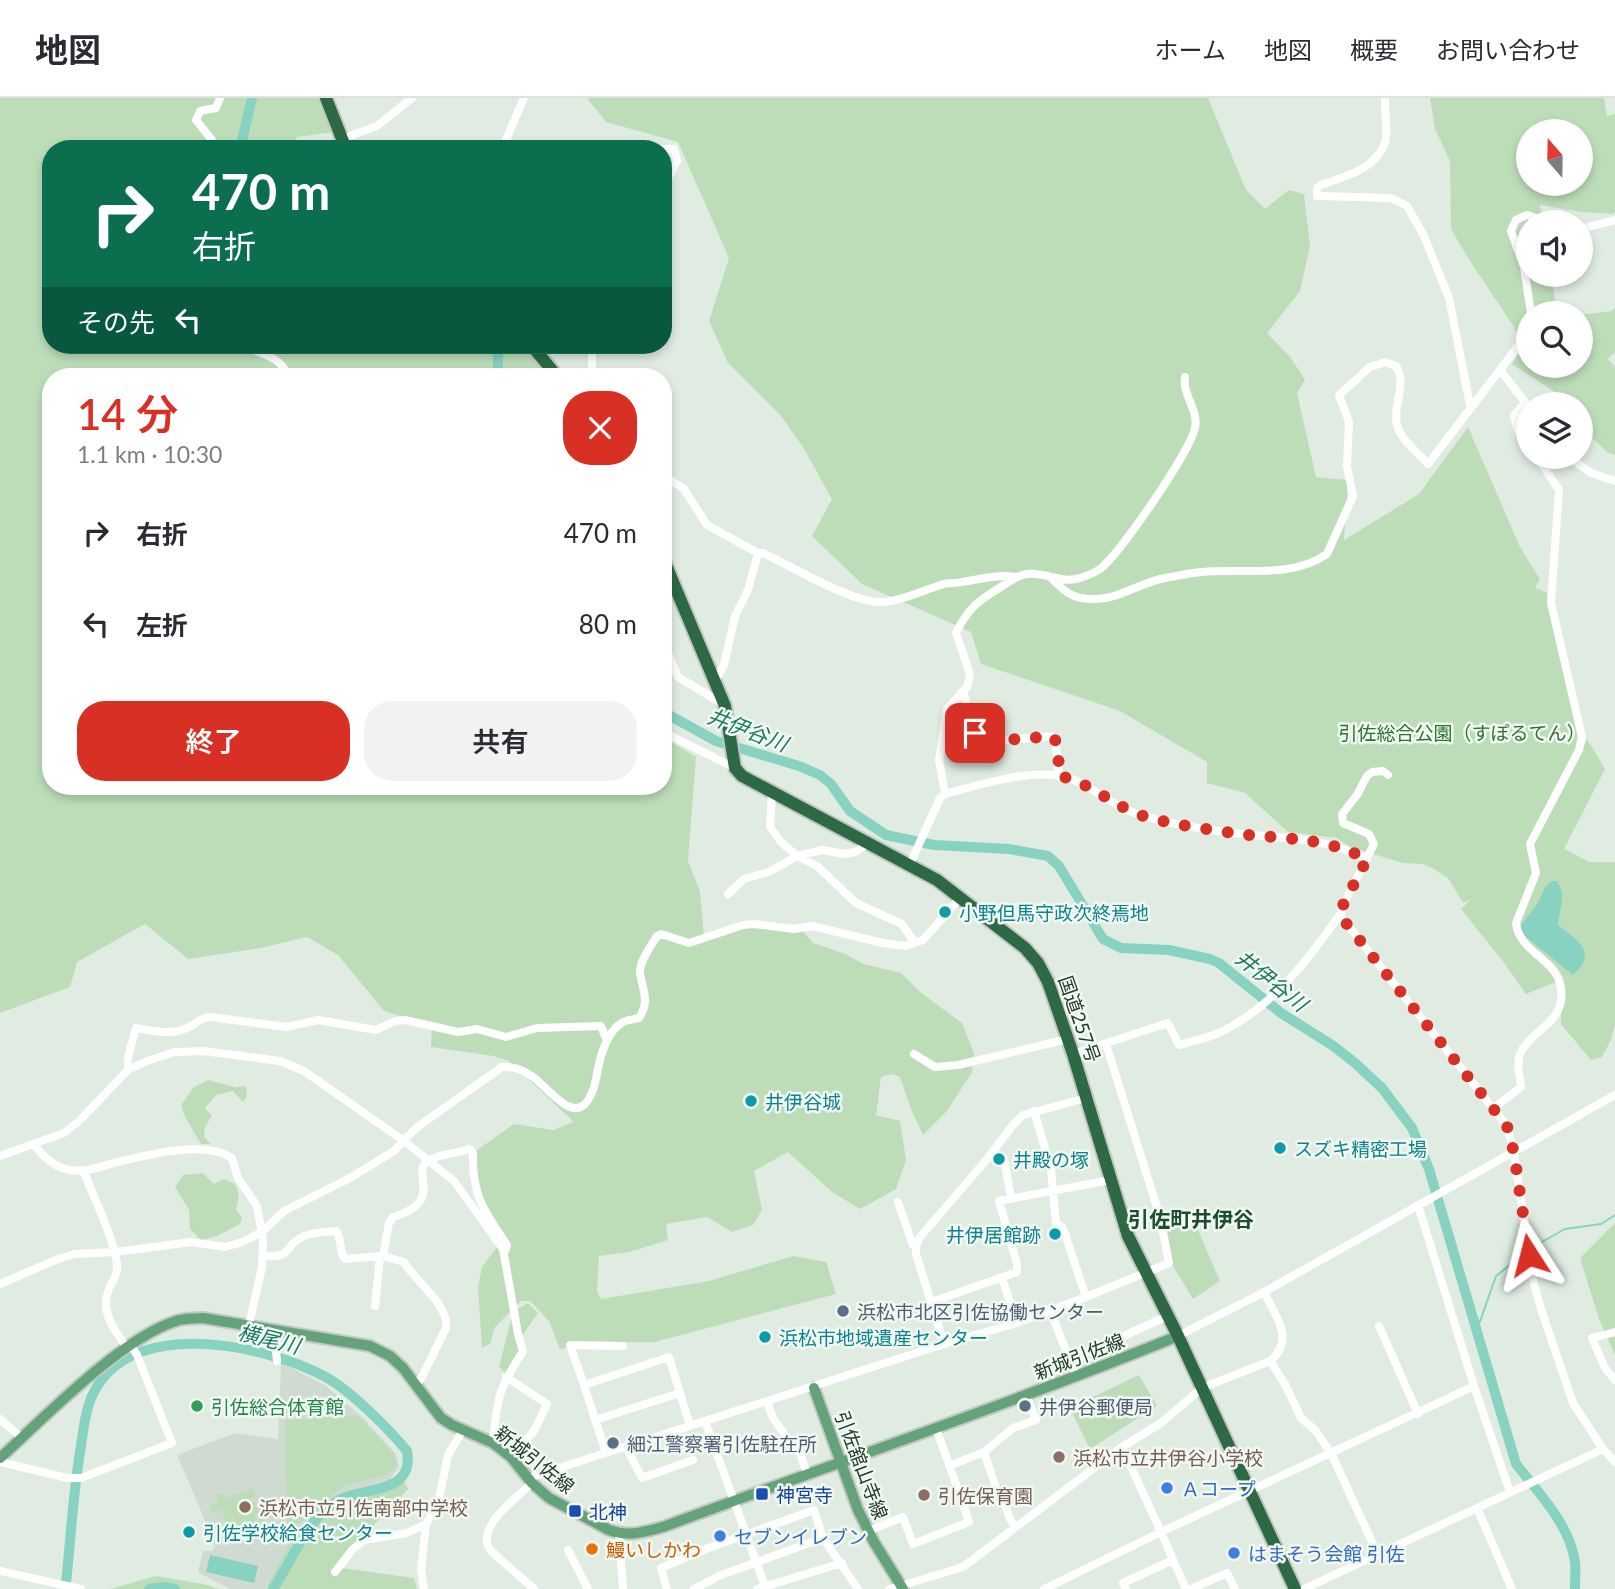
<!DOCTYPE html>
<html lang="ja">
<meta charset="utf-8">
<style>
:root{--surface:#fff;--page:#f2f2f3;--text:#2b2b33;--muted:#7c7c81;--line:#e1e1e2;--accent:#d93025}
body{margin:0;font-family:Lato,"Noto Sans JP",sans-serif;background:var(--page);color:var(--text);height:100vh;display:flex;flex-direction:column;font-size:26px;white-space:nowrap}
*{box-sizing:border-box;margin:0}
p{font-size:23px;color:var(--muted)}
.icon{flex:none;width:38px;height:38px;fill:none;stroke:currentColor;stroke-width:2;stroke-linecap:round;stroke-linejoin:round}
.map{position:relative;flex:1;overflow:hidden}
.side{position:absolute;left:42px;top:270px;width:630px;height:427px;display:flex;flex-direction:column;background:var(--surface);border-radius:28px;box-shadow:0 4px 10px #0003}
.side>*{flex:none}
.top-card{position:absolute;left:42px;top:42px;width:630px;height:214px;border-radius:28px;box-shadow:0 4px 10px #0003;background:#0b6e4f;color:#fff;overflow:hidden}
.needle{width:46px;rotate:340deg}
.fabs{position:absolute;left:1516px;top:21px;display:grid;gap:14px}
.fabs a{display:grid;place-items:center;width:77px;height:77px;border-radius:50%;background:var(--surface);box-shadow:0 4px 10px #0003;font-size:35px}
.pin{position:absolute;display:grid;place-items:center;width:60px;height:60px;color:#fff;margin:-30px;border-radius:14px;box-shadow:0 4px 10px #0006}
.me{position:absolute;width:77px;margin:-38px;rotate:351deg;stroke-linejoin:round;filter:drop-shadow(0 0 5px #0008)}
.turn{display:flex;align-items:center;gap:24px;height:147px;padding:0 35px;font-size:32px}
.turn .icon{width:91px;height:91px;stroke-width:2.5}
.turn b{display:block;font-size:49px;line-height:60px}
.then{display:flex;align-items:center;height:66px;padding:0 35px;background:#0003;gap:14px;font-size:26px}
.round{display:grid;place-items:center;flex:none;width:74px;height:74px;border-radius:28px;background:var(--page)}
.headline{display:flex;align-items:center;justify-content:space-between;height:119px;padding:0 35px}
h1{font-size:42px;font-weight:600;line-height:52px;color:var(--accent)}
.primary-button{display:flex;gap:14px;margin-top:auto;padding:14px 35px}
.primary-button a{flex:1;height:80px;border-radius:28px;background:var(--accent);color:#fff;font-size:28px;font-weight:600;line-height:80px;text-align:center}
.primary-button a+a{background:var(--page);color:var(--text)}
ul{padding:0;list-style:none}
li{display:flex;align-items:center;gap:21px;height:91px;padding:0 35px}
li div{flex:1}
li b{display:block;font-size:26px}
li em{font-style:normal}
header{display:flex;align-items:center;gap:42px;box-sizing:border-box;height:98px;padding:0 35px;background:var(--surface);border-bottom:2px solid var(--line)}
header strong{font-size:33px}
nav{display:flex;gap:38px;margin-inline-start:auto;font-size:24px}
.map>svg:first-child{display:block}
.built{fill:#cfdbd0}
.green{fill:#bdddb9;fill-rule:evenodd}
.water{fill:#87d2c0}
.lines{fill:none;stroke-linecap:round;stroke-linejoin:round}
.stream{stroke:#87d2c0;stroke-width:2}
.river{stroke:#87d2c0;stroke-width:10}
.major-casing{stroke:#c1c8c3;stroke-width:14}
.highway-casing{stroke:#c1c8c3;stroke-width:16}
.minor{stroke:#fff;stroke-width:8}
.major{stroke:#64a279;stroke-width:10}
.highway{stroke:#2c6944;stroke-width:12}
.route{stroke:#d93025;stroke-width:12;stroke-dasharray:0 21.6}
.culture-dot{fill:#0f9aa8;stroke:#f1f8f2;stroke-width:2.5}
.service-dot{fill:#5c6f8a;stroke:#f1f8f2;stroke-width:2.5}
.leisure-dot{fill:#2e9e5b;stroke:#f1f8f2;stroke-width:2.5}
.education-dot{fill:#8d6e63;stroke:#f1f8f2;stroke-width:2.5}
.shop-dot{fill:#3f7fe0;stroke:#f1f8f2;stroke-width:2.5}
.transit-dot{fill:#1a4fb4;stroke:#f1f8f2;stroke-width:2.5}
.food-dot{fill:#e8710a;stroke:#f1f8f2;stroke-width:2.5}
.labels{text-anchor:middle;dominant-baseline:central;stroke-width:5;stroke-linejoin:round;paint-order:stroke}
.park-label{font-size:19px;fill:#2b742a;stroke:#f1f8f2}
.culture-label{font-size:19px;fill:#0d838f;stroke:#f1f8f2;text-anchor:start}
.street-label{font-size:19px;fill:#213c2a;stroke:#f1f8f2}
.service-label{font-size:19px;fill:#4e5e75;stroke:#f1f8f2;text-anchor:start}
.leisure-label{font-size:19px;fill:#27864d;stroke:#f1f8f2;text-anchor:start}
.education-label{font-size:19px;fill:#785e54;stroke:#f1f8f2;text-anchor:start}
.shop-label{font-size:19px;fill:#366cbe;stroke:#f1f8f2;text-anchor:start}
.transit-label{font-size:19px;fill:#164399;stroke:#f1f8f2;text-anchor:start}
.food-label{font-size:19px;fill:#c56008;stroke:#f1f8f2;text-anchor:start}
.water-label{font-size:21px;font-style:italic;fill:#1a7963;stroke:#f1f8f2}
.neighbourhood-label{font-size:21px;font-weight:bold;fill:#1c4f2e;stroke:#f1f8f2}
</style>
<header>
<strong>地図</strong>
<nav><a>ホーム</a><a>地図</a><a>概要</a><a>お問い合わせ</a></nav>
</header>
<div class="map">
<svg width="1615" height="1491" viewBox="0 0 1615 1491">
<rect width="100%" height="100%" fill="#e0ece2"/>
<path class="built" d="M281,1265l44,22 38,33 33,36 3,13 -10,13 -46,13 -24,14 -54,82h-35l-32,-17 5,-21h10l2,-7 -38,-89 58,-22 43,6z"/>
<path class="green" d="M0,0h327l8,34 -38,5 -7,12h-239v196h481l22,31h-503v410h612v-49l33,20 -8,104 12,31 4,45 45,-10 53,3 11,13 30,10 21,11 37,9 19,19 42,31 12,30 -2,19 -25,39 -24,24 -12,-26 -11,-32 -8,-3 -11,3 -5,38 24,6 6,39 -10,29 -36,20 -28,-17 -44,-40 -34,19 8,39 -9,15 -21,7 -25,-15 -41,7 2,16 -39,12 -30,4 -2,35 4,8 108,-18 84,-25 33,6 10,32 -181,48h-56l-39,7 -11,-28 -19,-20h-9l-26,26 -5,17 -8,4 -4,-60 4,-21 21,-28 -25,-43 -5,-43 41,-29 39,6 21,-8 -65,-61 -16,-5 -62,-9 1,-21 -48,-15 -46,-56 -31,-18 -46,11 -73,11 -43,-35 -68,38 -7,25 -70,26z
M587,0h621l38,92 19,19 24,-19 15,4 6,52 -10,45 -33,42 24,25 14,22 -8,13 19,84 32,3 -4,60 75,-46 49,-67 52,120 20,32 -5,9 15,6 28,139 -2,14 -11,34 22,-42 18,30 -41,80 25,13h26v162l-4,16 -9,17 -11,3 -30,-36v-44l-35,14 -21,-30 -44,-55 9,-9 -7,3 -15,-25 -16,-10 -9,-4 -20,-1 -53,-16 -13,-9 -49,-6 -43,-39 -38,-10v-21l-87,-51 -139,-47 -10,-32 -109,-48 -50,-48 20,-37 -29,-52 -22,-31 -53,-53 -19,-42 20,-63 -51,-116 -72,-20z
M1430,0h174l3,18 8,-2v98l-2,2 -31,-2 -42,-7 3,17h-15v53h23l6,38h-29v53h52v-51l32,-4 3,-4v45l-7,7 7,8v88l-8,-3 -27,-26v-22h-15l-7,-10 -46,-30 10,-16 -8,-21 -48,-72 -15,-26 -1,-68 -15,-32zM1528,33h52v53h-52z
M208,982l27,7 11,-1 1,10 -4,6 -10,-11 -17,4 -11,13 7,8 -7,11 -1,10 7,7h-10l-16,-27 -4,-12 12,-17z
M203,1075l11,11 10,-5 11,5 4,11 -3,15 6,8 -2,6 -23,12 -16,4 -11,-11 -1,-19 -14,-23 8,-12z
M1194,1123l26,60 -27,18 -20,-33 -6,-36z
M1615,1125v132l-16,-36 -19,-61z
M528,1205l10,10 -21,30 2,8 -14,22 -6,-6 14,-55z
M1139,1277l18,31 -67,43 -20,-41z
M356,1317l37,37 4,14 -10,9 -44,11 -22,20 22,-13 60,-14 5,10 -74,78 80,11 3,11h-151l23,-46 25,-30 -12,9 -15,4 -2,-106z
M253,1390l3,8 -8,3 1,4 5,-2 5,11 -4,2 2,6 8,-3 3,9 -45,18 -5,-11 8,-3 -2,-6 2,-1 -5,-13 -9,3 -3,-7 8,-3 -2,-7 8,-3 3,5z
M156,1478l52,9 10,4h-108z"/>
<path class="water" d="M1552,783h5c10,14 2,28 1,44 19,15 41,27 15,50l-51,-41 -2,-7 19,-26 6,-14z
M210,1457l48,11 -4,17 -48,-11z"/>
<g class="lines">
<path class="stream" d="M1533,1149l32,-18 36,-5 14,-9
M1477,1232l19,-54 30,-24"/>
<path class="river" d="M240,51l12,-51
M494,247l4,10v21
M663,610l4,6 49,27 83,25 21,9 11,9 19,27 36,24 48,10 75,4 39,7 11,10 44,73 18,9 48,2 41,9 9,4 62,50 51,32 23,18 27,25 30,40 17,41 87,295c22,28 54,61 59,98 1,8 0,18 0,27
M66,1485c5,-46 7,-92 15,-137 3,-21 5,-43 17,-61 43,-67 169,-39 226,-9 26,14 64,52 83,75 8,44 -43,35 -70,50 -30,18 -45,60 -64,88
M149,1491l14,-2 12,2"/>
<defs>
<path id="major" d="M814,1290l44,122 16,32 29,47
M0,1360c44,-40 120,-119 176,-137 8,-3 18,-2 27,-3l167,28 20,10 13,12 38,50 11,7 41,18 18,14 21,26 17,15 60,32c19,7 35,2 54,-3 172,-64 345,-122 515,-191"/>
<path id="highway" d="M326,0l20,51
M531,247l26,31
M663,460l62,148 10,62 7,8 195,104 88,68 13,15 10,19 25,72 55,182 50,100 117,253"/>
</defs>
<use href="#major" class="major-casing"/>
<use href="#highway" class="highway-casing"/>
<path class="minor" d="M1385,0c-1,14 4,32 0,45 -10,27 -40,33 -64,42l-4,3v8l74,2 16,8 17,30 25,62 21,107
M342,41l35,-13 35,-28
M215,51l-3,-9 -16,-20 4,-9 16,-3 4,-10
M502,51l22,-51
M558,51h3
M663,51h11l3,12 -8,16 -6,17
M1580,131l35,-9
M1531,215l-7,-46 -13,-36 5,-11 11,-5 20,7
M242,247c18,9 39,11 46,31
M592,247v31
M1500,272l28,36
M1525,304l-11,14 3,13 11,15
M1569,359l22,16 24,8
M663,377l21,14 23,36 51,28h5c28,13 92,52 121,49 20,-2 37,-11 57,-17 7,-3 14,-1 21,-3 20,-3 34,-8 54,-5
M1052,481c14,14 21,20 41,20 25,1 48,-17 72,-21 12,-2 24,-5 37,-6 41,-4 89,7 125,-18l26,-58 -6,-30 2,-44 -10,-27 31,-28 15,-5 11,4c12,19 -4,38 1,59 3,14 21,28 31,39l91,-119 9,-21
M663,543l15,36 45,27
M715,583l9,-16 11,-49 13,-26 10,-37
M963,593l12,42 9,9 68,-6 3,2 4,38
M663,634l72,36
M1388,677l-5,-4 -11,1 -5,4 -10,19 -15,19 1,9 26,11 5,10 -33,65 1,9 165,208 7,27 20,131 7,25 32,94 30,46 12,13
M772,694l-2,35 11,15 16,14 20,10 39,37 46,21 13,19
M945,696l-6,-34 8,-51 20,-22 3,-13 -14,-41c13,-27 24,-33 48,-48 8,-5 14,-10 23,-11 18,-2 35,10 53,4 6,-2 15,-5 20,-9 19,-14 90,-117 95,-141 4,-18 -13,-33 -10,-51
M910,766l30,-66 5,-4c35,-9 73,-22 110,-19 29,3 50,27 77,37 34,12 74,18 110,22 47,5 80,3 125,25
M728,796l16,-15 25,-7 28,-16 25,-6 23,4 10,-2 14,-9
M914,956l21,13 23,-2 110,-26
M1073,956l95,-31 11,22c14,-4 29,-7 42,-13 51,-25 88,-73 120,-119
M128,972v-13l8,-29c18,3 36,8 53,-1 8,-4 11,-9 21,-10l77,10 31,-7 58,10 19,-9 10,-1 53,12 19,-3 29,8 31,-9 64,-2 6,15
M1494,1010l27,-21c-1,-10 -5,-23 -1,-33 10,-25 46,-29 41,-66 -3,-29 -42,-35 -45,-65l20,-50 -6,-29 49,-94 3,-13 -31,-134 8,-113 -22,-33
M1034,1013l17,58 5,54 7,5 23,69
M34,1047c7,9 17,19 28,23 17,6 32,1 48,-4 33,-8 92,-25 122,-6l6,20 19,28 6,33 -1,28 -13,58
M0,1058l64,-23 15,-12 49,-51 19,-9 27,-9 29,-1 77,10 24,10 100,70 50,40 49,68 15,85 5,17c-25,39 -26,47 -30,92
M1004,1061l7,39
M84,1074c10,27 29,63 33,92 1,10 -4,16 -8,25 -10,23 6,41 18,59
M898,1104l15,43 3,3
M1418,1107l56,181 36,106
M263,1158c32,2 19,-9 39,-19 9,-5 24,-5 34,-6 7,8 2,20 9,28l38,-3 21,6c11,19 46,44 42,66l-24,49 -7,8
M383,1158l6,-33 4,-6c56,-17 13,-46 38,-58 11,-5 27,-6 38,-10l4,4c-1,43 11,58 34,92l-1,4
M1002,1180l15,45
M0,1186l58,-25 17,-5 40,-2 76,-10 34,5 17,-5 20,-10 22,-21 66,-33 44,-27 22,-23 86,-61c11,-1 22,3 31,10 12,8 37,43 52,27 6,-6 9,-16 11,-25 3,-18 9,-47 27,-57 5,-2 11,-3 16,-4 11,-16 4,-27 1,-45 -1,-11 11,-27 17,-37l4,-2 28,9 54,-18 11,-1 40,5 18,-3 71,17 22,3 18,-6 38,-43
M1264,1194c11,23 32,48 6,69l15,23 16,34 14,12 16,23 47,102
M931,1204l86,-30v-8l-18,-63 111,-21
M375,1208l5,-49
M1050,1212l26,66
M1379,1228l39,88
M274,1232l3,31
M1615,1234l-23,6 13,30 10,12
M1178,1238l86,-44 351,-197
M944,1246l-28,-90v-8l4,-9 68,-79 25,-33 10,-10 63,-17
M1070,1262l98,-44
M506,1279l41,27 -13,27 -23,26
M584,1287l-14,-40 53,1
M767,1304l6,16 16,22
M0,1321l22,19
M595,1322l85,-27
M705,1323l61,168
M936,1330l27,76 34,-13
M626,1349l16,31 51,-18
M1122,1349l39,85 313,-146
M766,1353l23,-11 5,8 6,5 7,21
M984,1354l13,39 8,14 5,14 5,8
M606,1355l-22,-68 85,-28 21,69
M0,1364l67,16h14l91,-35 -35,-88 -6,-9
M949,1368l35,-14 29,-24 23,-8 -10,-25
M528,1380l416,-134 73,-21 69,-26 83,-34 -9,-46 -54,-173
M532,1385c-15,15 -59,45 -41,68l43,38
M1477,1410l35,81
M868,1433l35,-14 10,27 56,-22 -6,-18
M619,1436l4,55
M568,1452l20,39
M0,1473l81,18
M335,1474l18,-23 11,-9 43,-7 19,-9
M424,1491l-3,-19 5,-46 12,-20 10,-49 15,-25
M667,1491l-6,-21 45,-19 108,-39 9,28 35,51
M694,1491l27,-14 102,-37
M757,1491l85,-26
M890,1491l73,-22 159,-120 39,-24 41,-35 68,-27
M1044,1491l117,-57 25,57
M1126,1491l-3,-6 50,-23
M1191,1491l36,-16 8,16
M1304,1491l299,-140"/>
<use href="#major" class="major"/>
<use href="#highway" class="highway"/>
</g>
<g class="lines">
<path class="route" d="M975,635l9,9 68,-6 6,8 1,32c33,6 57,34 92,42 29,8 61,12 90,16 49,6 79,2 126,25l-26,50 1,9 165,208 7,27 15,102"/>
</g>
<g class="culture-dot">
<circle cx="945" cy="814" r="7"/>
<circle cx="751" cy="1003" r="7"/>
<circle cx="1280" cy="1050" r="7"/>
<circle cx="999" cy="1061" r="7"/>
<circle cx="1055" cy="1136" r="7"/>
<circle cx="765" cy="1239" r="7"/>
<circle cx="189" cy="1434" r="7"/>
</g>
<g class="service-dot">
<circle cx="843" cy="1213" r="7"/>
<circle cx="1025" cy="1308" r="7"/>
<circle cx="613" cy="1345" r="7"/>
</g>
<circle class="leisure-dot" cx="197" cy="1308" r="7"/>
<g class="education-dot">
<circle cx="1059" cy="1359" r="7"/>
<circle cx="924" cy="1397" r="7"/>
<circle cx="245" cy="1409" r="7"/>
</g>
<g class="shop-dot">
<circle cx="1167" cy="1390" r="7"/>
<circle cx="720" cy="1438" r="7"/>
<circle cx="1234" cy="1455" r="7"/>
</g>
<g class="transit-dot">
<rect x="755" y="1389" width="14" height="14" rx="3.5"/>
<rect x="568" y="1406" width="14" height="14" rx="3.5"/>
</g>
<circle class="food-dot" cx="592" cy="1451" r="7"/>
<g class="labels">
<g class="park-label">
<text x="1462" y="634">引佐総合公園（すぽるてん）</text>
</g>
<g class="culture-label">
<text x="959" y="814">小野但馬守政次終焉地</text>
<text x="765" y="1003">井伊谷城</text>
<text x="1294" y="1050">スズキ精密工場</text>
<text x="1013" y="1061">井殿の塚</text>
<text x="1041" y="1136" text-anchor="end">井伊居館跡</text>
<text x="779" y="1239">浜松市地域遺産センター</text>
<text x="203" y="1434">引佐学校給食センター</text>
</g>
<g class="street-label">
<text transform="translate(1080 921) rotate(71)">国道257号</text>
<text transform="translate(1079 1258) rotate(-21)">新城引佐線</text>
<text transform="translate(535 1361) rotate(39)">新城引佐線</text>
<text transform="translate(862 1367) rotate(69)">引佐舘山寺線</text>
</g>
<g class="service-label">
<text x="857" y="1213">浜松市北区引佐協働センター</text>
<text x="1039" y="1308">井伊谷郵便局</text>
<text x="627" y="1345">細江警察署引佐駐在所</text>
</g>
<g class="leisure-label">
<text x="211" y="1308">引佐総合体育館</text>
</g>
<g class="education-label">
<text x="1073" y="1359">浜松市立井伊谷小学校</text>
<text x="938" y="1397">引佐保育園</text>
<text x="259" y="1409">浜松市立引佐南部中学校</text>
</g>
<g class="shop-label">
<text x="1181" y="1390">Ａコープ</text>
<text x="734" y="1438">セブンイレブン</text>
<text x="1248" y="1455">はまそう会館 引佐</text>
</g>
<g class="transit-label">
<text x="776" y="1396">神宮寺</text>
<text x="589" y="1413">北神</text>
</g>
<g class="food-label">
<text x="606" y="1451">鰻いしかわ</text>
</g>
<g class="water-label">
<text transform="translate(748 631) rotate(21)">井伊谷川</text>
<text transform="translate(1272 882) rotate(38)">井伊谷川</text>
<text transform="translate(269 1240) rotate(14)">横尾川</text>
</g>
<g class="neighbourhood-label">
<text x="1191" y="1120">引佐町井伊谷</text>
</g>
</g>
</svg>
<div class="fabs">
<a><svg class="needle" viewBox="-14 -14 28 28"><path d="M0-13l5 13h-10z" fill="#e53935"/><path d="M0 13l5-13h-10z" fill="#7c7c81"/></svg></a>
<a><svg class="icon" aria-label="sound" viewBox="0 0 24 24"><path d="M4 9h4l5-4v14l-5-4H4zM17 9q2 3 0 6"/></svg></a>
<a><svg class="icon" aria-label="search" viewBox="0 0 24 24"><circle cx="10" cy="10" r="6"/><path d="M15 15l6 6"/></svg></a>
<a><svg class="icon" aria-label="layers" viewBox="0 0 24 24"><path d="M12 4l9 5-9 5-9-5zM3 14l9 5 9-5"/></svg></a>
</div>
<div class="pin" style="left:975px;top:635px;background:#d93025"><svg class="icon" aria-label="arrive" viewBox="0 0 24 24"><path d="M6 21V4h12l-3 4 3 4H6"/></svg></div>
<svg class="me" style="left:1529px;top:1157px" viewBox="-20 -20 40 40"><path d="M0-17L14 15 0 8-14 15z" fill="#d93025" stroke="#fff" stroke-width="4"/></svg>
<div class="top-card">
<div class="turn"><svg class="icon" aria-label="right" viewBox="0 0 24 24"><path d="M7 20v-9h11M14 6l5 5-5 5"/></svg><div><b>470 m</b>右折</div></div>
<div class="then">その先<svg class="icon" aria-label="left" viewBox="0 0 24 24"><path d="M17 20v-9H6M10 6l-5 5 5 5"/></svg></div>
</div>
<section class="side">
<div class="headline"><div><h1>14 分</h1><p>1.1 km · 10:30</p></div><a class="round" style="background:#d93025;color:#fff"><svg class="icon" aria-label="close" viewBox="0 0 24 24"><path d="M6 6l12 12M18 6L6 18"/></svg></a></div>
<ul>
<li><svg class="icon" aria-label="right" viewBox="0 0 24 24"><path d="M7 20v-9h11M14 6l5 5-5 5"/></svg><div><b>右折</b></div><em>470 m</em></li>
<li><svg class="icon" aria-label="left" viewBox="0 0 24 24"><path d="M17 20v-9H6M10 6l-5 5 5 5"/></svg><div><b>左折</b></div><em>80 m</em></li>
</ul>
<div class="primary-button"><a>終了</a><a>共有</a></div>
</section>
</div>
